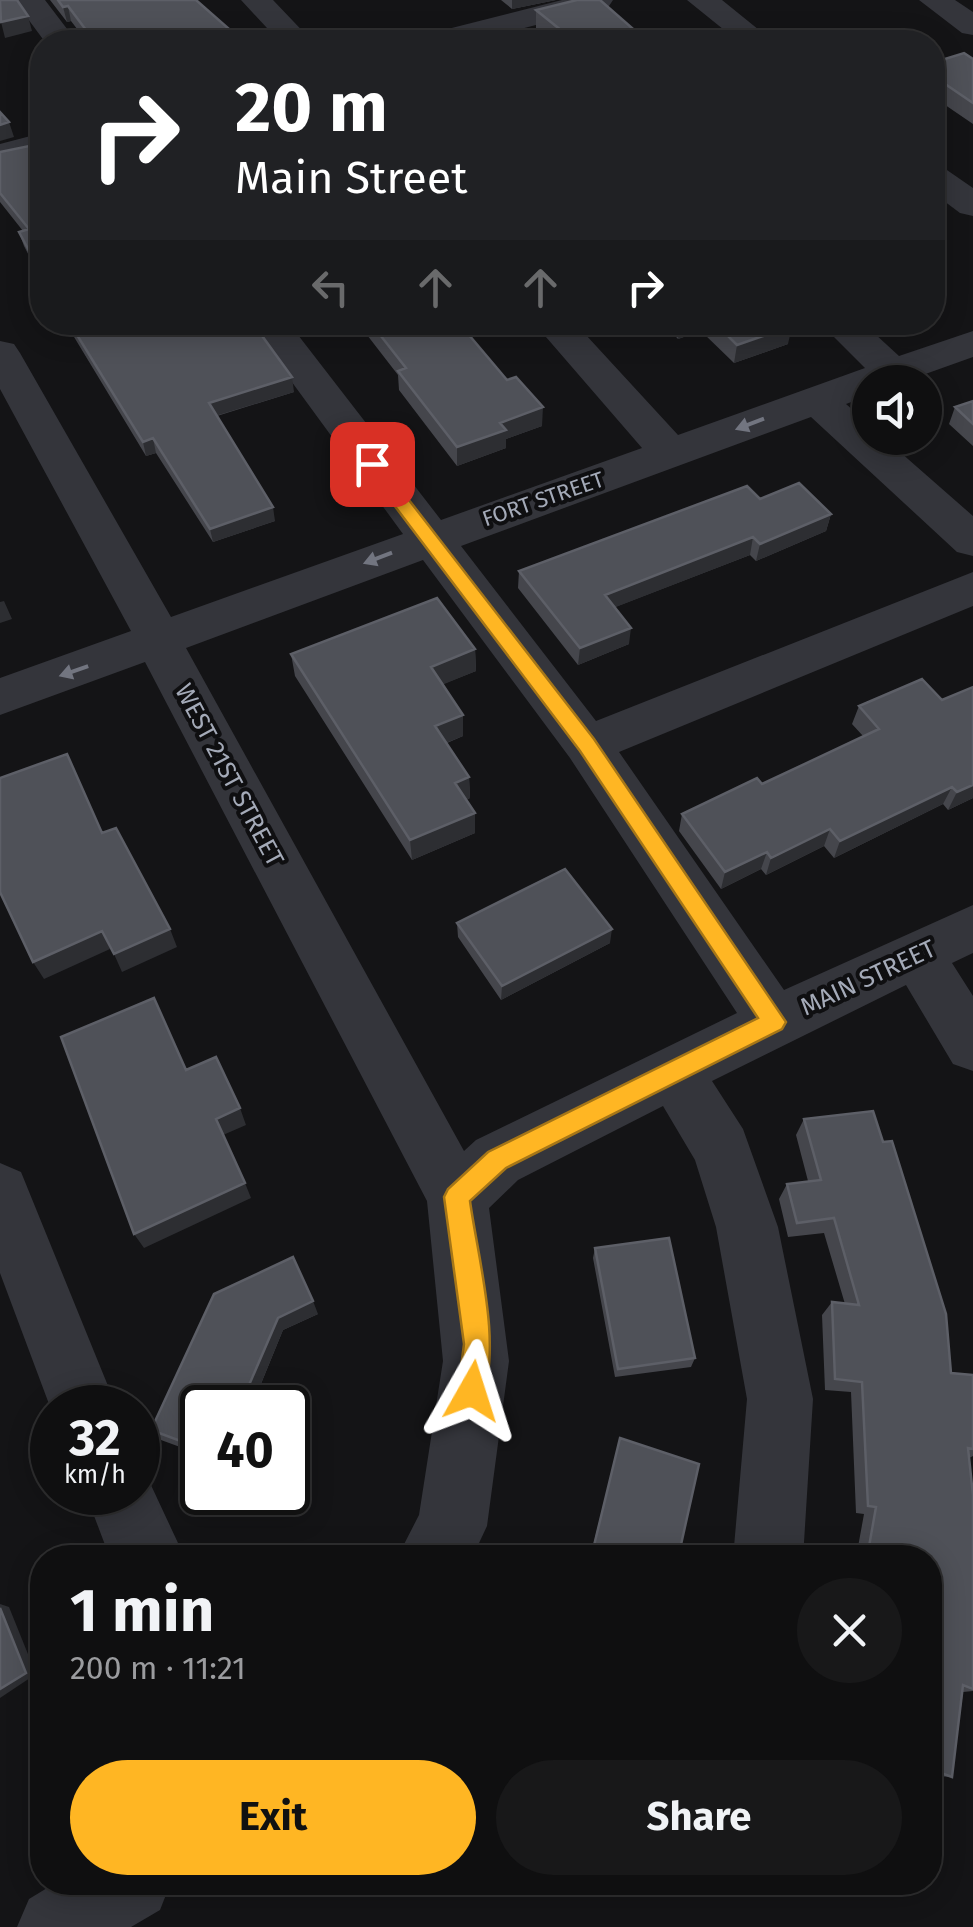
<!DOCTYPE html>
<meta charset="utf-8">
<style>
:root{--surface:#0f0f10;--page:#181819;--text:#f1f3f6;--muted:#9b9c9f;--line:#2f2f30;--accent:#ffb623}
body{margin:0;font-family:"Fira Sans",sans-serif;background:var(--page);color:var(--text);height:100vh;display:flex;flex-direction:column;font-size:38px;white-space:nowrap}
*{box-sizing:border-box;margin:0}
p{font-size:32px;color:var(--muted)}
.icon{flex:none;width:55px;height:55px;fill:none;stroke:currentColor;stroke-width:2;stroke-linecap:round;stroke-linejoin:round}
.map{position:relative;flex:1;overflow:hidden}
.details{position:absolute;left:30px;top:1545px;width:912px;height:350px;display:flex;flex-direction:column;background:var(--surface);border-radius:40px;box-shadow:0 5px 25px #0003,0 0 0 2px var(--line)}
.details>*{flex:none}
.guide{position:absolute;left:30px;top:30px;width:915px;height:305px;border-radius:40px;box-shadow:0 5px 25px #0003,0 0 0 2px var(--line);background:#202124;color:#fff;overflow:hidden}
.controls{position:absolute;left:852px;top:365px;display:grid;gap:20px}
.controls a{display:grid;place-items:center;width:90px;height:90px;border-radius:50%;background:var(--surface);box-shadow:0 5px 25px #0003,0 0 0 2px var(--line);font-size:50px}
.speed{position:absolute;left:30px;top:1385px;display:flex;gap:20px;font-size:50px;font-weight:700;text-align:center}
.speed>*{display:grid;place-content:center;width:130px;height:130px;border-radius:50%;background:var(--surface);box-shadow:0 5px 25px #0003,0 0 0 2px var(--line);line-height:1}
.speed small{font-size:25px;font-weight:400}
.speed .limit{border:5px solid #111;border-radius:15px;background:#fff;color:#111}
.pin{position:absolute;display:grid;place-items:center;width:85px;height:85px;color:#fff;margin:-42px;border-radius:20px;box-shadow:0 5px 15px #0006}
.me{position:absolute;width:110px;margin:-55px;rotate:6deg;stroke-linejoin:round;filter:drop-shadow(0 0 8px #0008)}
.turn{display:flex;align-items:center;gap:35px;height:210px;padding:0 40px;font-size:45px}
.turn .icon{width:130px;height:130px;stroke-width:2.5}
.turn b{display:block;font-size:70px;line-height:85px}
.lanes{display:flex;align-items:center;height:95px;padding:0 40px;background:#0003;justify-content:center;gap:50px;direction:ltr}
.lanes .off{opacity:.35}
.round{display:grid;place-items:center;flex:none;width:105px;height:105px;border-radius:52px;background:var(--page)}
.head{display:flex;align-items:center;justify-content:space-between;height:170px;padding:0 40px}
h1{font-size:60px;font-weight:700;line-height:75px}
.primary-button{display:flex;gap:20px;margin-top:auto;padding:20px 40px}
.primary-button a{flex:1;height:115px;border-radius:60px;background:var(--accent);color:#111;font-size:40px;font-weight:700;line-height:115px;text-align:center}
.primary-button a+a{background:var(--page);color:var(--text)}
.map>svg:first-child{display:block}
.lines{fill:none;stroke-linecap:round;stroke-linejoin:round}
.minor{fill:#34353b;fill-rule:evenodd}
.wall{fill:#45464c}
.shaded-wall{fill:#2d2e32}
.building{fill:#4f5158;stroke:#5d5f67;stroke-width:2.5}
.oneway{fill:#727580}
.route{fill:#ffb623;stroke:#a67617;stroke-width:2.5}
.labels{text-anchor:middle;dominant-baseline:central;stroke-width:8;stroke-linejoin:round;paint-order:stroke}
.far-street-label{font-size:22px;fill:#a4aab8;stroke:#0f0f11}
.street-label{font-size:25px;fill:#a4aab8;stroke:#0f0f11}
</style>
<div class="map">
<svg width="973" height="1927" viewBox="0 0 973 1927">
<rect width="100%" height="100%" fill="#141416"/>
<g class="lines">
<path class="minor" d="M14,0h31l32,42h-32z
M241,0h32l40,42h-33z
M562,0h51l-4,6 -139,36h-51l5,-7z
M687,0h35l52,42h-35z
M919,0h36l18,12v23l-11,-2z
M42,133v21l-42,11v-21z
M932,165l12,3 29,20v28l-13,-3 -28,-21z
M248,322h40l153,198 201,-72 -109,-126h41l104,113 187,-67 -46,-46h43l37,34 74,-25v26l-70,25h-33v13l-24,9 24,21v13h14l89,78v40l-16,-4 -146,-135 -350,129 135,175 377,-149v34l-354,146 165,238 189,-85v48l-21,10 21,33v75l-20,-7 -47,-79 -194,96 31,48 35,98 35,172 -10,159h-70l14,-159 -31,-172 -21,-67 -32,-54 -145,74 -29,28 20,153 -22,165 -15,32h-75l22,-43 24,-154 -16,-160 -282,-539 -145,53v-37l131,-47 -131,-242v-48l14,3 6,9 151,264 232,-83zM423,560l147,198 167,255 -261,127 -12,11 -278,-503z
M0,1163l21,9 96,236h-65v4l-52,-139z
M138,1465l5,3 42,90h-75l-25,-66h53z
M57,1882h114l-11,28 -29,17h-114l12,-28z"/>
</g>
<path class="wall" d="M50,0h146l42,42h-151l-16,-21 -4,1z
M501,0h55l-44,9z
M536,10l112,32 -104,-7 -8,-6z
M973,59v65l-41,-28v-33z
M0,152l42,9v120l-18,-35 -5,-14 4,-1 -23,-29z
M932,234l12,53 -5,17 -7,-1z
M65,322h187l42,70 -77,24 58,105 -62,21 -57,-89 -10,3z
M357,322h101l84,104 -36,13v9l-49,18 -58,-76 -1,-15z
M662,322h125l1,22 -54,19 -33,-32 -23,8z
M973,401v45l-24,-22 6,-17z
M760,499l71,15 -5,17 -70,30 -6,-6 -135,52 14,37 -51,21 -60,-77 1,-17z
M475,649l1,22 -33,13 20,31v21l-16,7 22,34 1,21 -4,2 9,33 -63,27 -117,-184 -4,-22z
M859,706l114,92 -25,12 -5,-6 -109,54 -10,-12 -58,29 -5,-6 -40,20 -42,-58 3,-17 80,-30 101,-48 -11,-12z
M457,923l153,20 -109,57 -43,-63z
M804,1119l147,254 22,2v81l-4,2 4,37v196l-10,1 -11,85 -16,-1 -6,-2v-216h-74l8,-44 -8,-1 -5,-121 -26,-2 -3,-75 10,-13 13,2 -21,-71 -36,4 -9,-38 8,-15 21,-3 -12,-46z
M595,1248l100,110 -4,9 -76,10 -22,-119z
M214,1294l104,20 -35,16 -27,66 -54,12v47l-41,-15 -10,-10z
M620,1438l58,120h-88z"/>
<path class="shaded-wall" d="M512,0h44l-44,9z
M68,6l3,15 -4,1 -4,-15z
M28,16l4,15 -27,7 -4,-16z
M237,36l1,6h-30z
M9,122l5,15 -14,4v-16z
M680,322h22l-1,9 -23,8z
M792,326l-4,18 -54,19 3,-18z
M292,377l2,15 -82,25 -3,-14z
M543,407l-1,19 -36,13v9l-49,18v-19l43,-24z
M153,438l3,15 -10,3 -3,-14z
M273,507l2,14 -62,21 -3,-13z
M831,514l-5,17 -70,30 4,-17z
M753,537l-3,18 -147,57 2,-17z
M4,601l8,18 -12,4v-21z
M631,628l-2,16 -51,21 2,-17z
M475,649l1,22 -44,18 -1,-22z
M463,715v21l-27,11 -1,-21z
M469,777l1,21 -15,6v-21z
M973,785v13l-25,12 9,-18z
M952,787l-9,17 -109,54 6,-17z
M475,813v20l-63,27 -2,-20z
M830,829l-6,17 -58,29 5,-17z
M767,852l-6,17 -40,20 4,-17z
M170,929l7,18 -55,25 -8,-18z
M612,929l-2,14 -109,57 1,-14z
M102,931l8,18 -66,30 -11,-17z
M240,1108l6,17 -23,10 -7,-16z
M245,1183l6,15 -107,50 -10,-14z
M313,1301l5,13 -35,16 -30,73 -7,-11 32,-74z
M0,1604l9,3 27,67 -36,24z"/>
<path class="building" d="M0,0h17l11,16 -27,6z
M58,0h138l41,36 -29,6h-113l-27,-36 -5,1z
M577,0h23l48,42h-132l46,-11 -26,-21z
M964,53l9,6v44l-41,-28v-12z
M0,112l9,10 -9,3z
M29,146l13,15v114l-23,-43 10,-3 -29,-36v-41z
M932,234l12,53 -12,-1z
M69,322h183l40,55 -83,26 64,104 -63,22 -57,-91 -10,4z
M370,322h88l49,58 9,-3 27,30 -43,16 6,7 -49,17 -59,-76 8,-3z
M714,322h73l5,4 -55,19z
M973,401v23l-18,-17z
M799,483l32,31 -71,30 -7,-7 -148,58 26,33 -51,20 -61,-77 228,-85 13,13z
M437,598l38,51 -44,18 32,48 -28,11 34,51 -14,6 20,30 -65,27 -119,-186z
M922,679l20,21 31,-13v98l-16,7 -5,-5 -112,54 -10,-12 -59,29 -4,-6 -42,20 -43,-58 75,-36 5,6 117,-55 -20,-23z
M67,754l35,79 14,-5 54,101 -56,25 -12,-23 -69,31 -33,-70v-114z
M565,869l47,60 -110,57 -45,-63z
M154,998l32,72 30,-13 24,51 -24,11 29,64 -111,51 -73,-197z
M873,1111l10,31 9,-1 54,173 5,59 22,2v74l-5,-1 5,47v194l-10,-4 -11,92 -22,-8v-211h-63l9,-51 -8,-1 -6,-124 -27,-3 -3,-77 27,3 -25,-87 -37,5 -10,-39 34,-4 -17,-61z
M669,1238l26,120 -77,11 -23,-121z
M293,1257l20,44 -35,17 -32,74 37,13 -1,3h-80v41l-51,-19 63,-136z
M620,1438l79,26 -21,94h-87z
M0,1608l26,65 -26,16z"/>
<defs><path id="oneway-solid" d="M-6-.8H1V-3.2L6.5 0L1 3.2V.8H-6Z" transform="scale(2.5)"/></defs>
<g class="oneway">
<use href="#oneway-solid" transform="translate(750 424) rotate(159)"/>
<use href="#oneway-solid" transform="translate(378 558) rotate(159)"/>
<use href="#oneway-solid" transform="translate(74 671) rotate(161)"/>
</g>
<path class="route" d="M372,458l6,2 216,279 192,283 -4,7 -276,139 -36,33c8,58 33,146 11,200l-9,4 -10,-4 -4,-10 6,-47 -20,-147 4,-8 40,-37 270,-134 -178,-267 -214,-283v-8z"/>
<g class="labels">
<g class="far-street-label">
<text transform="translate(543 499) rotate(-19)">FORT STREET</text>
</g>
<g class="street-label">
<text transform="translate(229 775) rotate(62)">WEST 21ST STREET</text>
<text transform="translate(868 978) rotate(-25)">MAIN STREET</text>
</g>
</g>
</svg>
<div class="controls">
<a><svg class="icon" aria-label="sound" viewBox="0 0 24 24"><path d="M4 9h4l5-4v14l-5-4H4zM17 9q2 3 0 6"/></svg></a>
</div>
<div class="speed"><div>32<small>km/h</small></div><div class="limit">40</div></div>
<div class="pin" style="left:372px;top:464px;background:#d93025"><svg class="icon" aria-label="arrive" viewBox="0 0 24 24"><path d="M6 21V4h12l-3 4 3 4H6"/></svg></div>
<svg class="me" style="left:472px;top:1391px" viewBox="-20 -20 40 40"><path d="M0-17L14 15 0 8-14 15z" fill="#ffb623" stroke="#fff" stroke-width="4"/></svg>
<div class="guide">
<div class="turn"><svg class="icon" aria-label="right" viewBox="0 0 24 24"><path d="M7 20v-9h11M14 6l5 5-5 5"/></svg><div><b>20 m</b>Main Street</div></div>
<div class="lanes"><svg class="icon off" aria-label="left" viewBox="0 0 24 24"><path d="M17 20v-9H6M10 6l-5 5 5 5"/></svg><svg class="icon off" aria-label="ahead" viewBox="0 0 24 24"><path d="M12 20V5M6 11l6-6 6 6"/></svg><svg class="icon off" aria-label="ahead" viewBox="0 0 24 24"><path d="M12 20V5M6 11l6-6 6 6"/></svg><svg class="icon" aria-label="right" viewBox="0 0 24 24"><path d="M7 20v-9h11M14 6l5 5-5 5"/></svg></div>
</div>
<section class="details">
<div class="head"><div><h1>1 min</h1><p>200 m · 11:21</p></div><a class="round"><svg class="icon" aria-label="close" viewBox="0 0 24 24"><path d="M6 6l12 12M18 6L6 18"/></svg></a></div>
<div class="primary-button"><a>Exit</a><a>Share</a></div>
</section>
</div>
